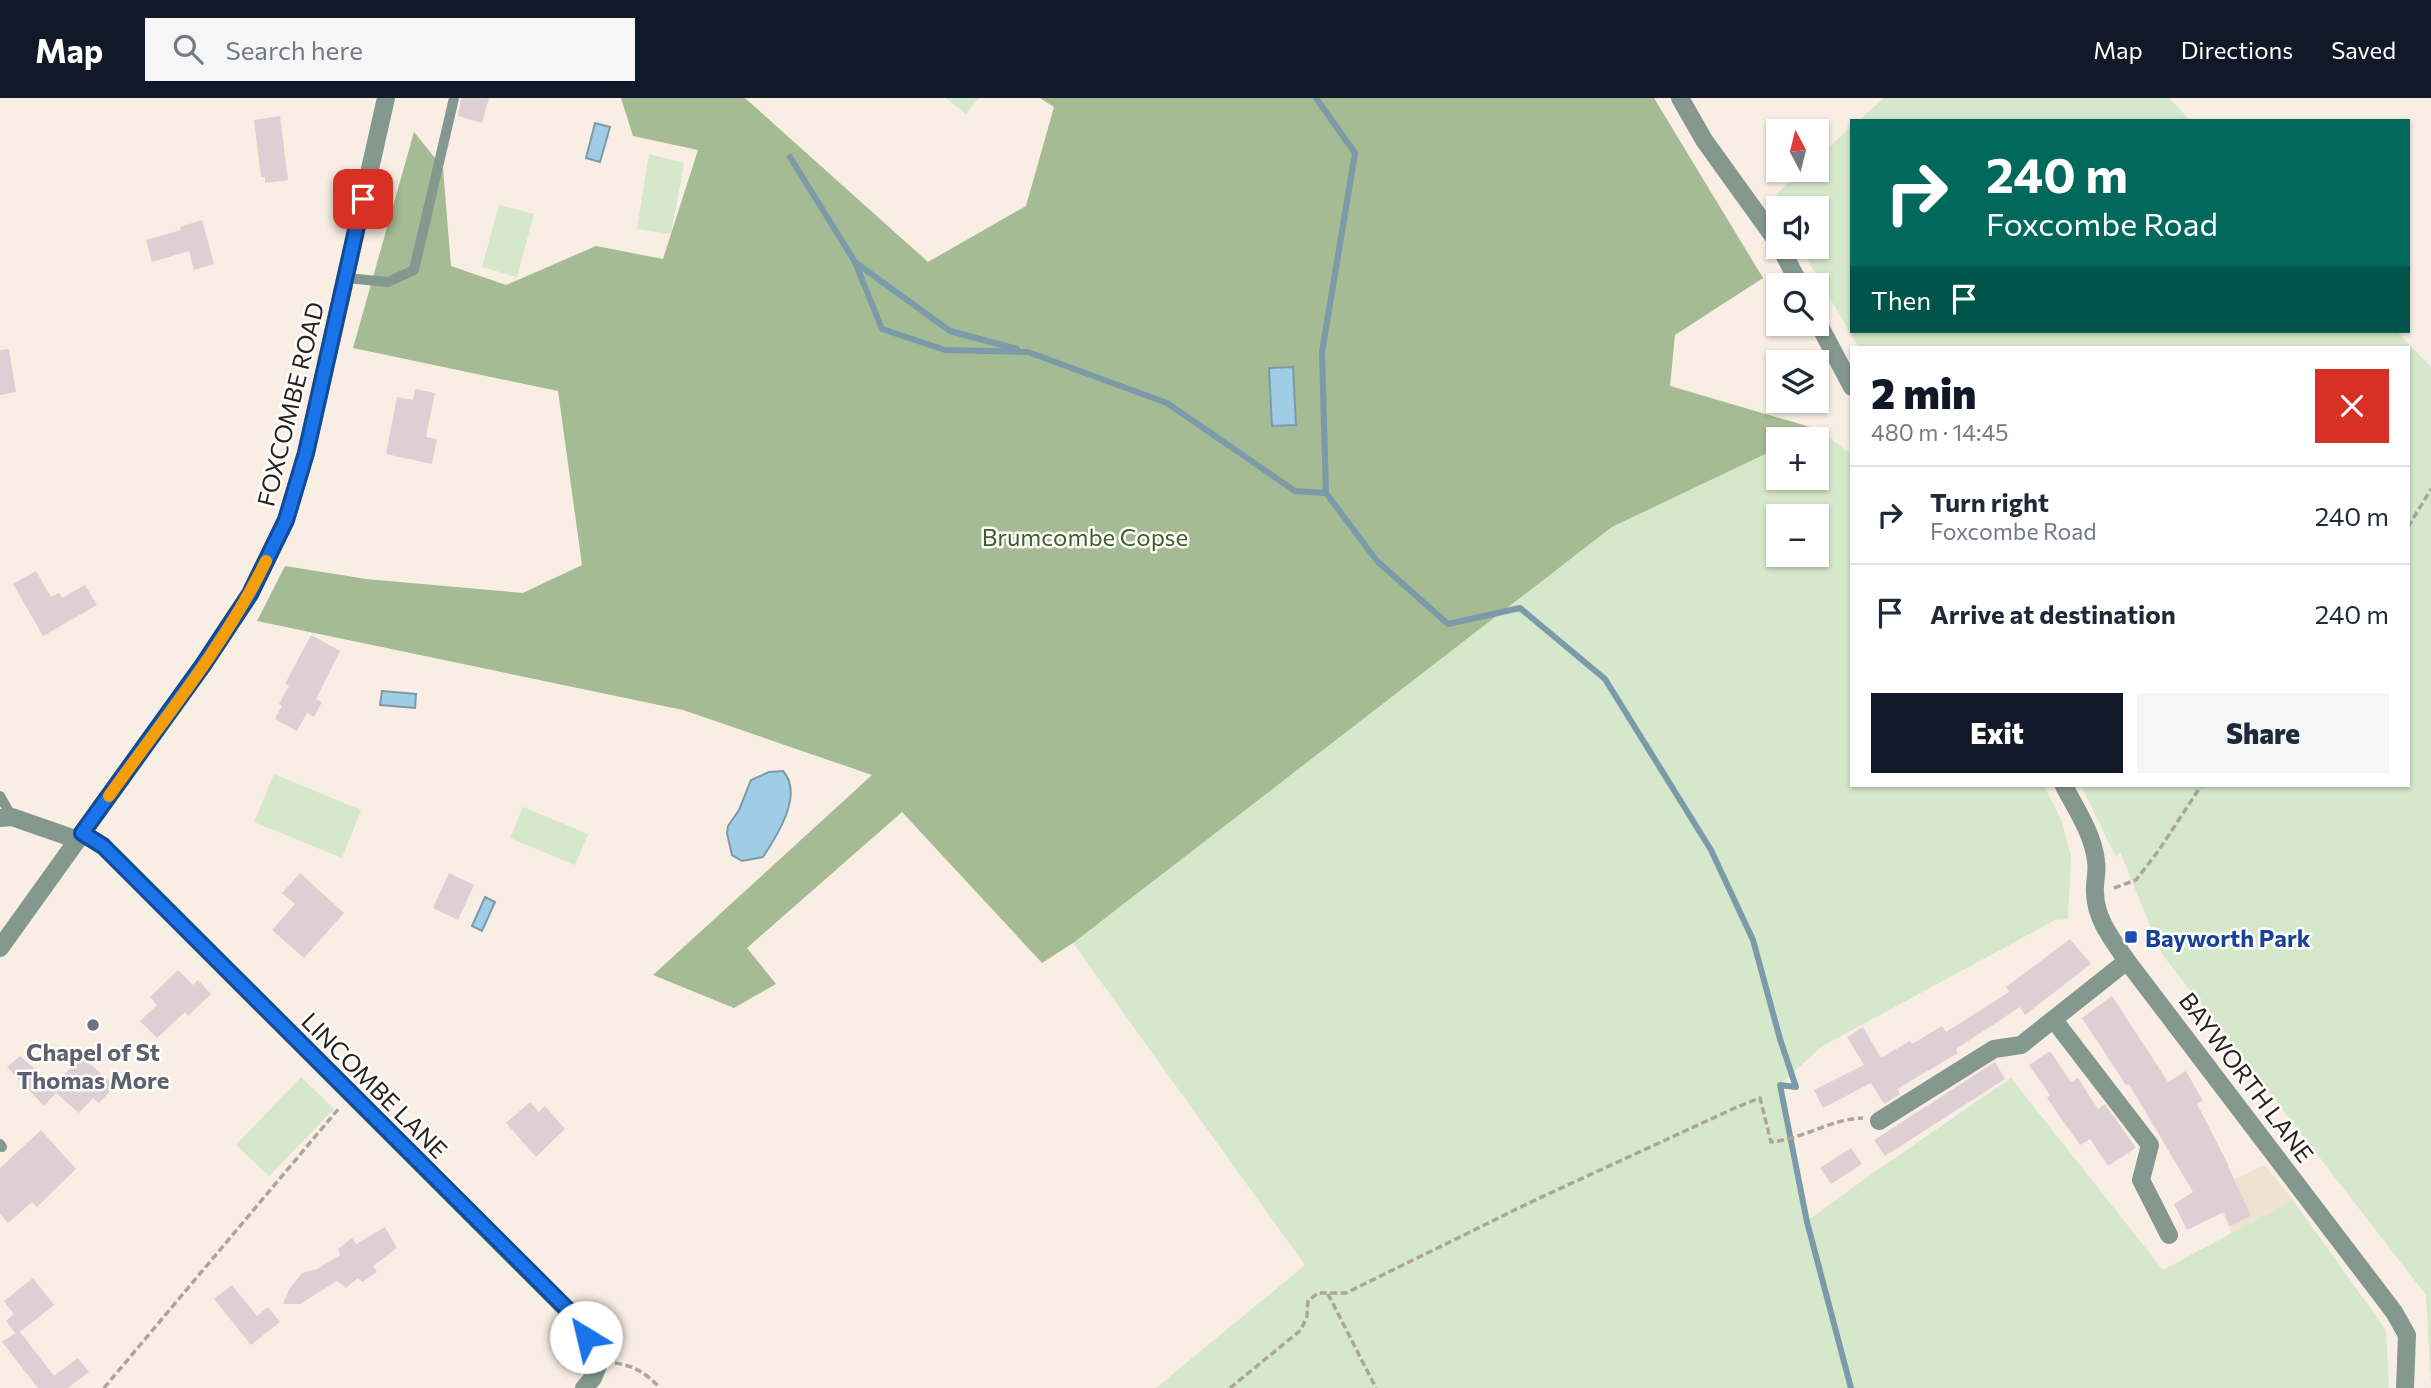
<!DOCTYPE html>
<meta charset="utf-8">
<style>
:root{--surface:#fff;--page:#f6f6f7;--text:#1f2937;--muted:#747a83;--line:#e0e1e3;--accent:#111827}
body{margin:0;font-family:Commissioner,sans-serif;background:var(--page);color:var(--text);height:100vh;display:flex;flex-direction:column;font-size:26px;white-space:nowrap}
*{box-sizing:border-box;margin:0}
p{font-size:23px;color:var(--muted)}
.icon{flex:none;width:38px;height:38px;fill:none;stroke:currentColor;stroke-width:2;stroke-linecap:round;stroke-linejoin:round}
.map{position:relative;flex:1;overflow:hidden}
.panel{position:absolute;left:1850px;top:248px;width:560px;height:441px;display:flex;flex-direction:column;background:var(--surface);border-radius:0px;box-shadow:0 2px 5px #0004}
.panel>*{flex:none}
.guide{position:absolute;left:1850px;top:21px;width:560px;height:214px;border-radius:0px;box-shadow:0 2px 5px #0004;background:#00695c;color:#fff;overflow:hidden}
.needle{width:46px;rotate:353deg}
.tools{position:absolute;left:1766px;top:21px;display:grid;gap:14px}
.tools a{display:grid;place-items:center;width:63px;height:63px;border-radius:0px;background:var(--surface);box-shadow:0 2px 5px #0004;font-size:35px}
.pin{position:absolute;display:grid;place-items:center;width:60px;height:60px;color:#fff;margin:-30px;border-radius:14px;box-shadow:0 4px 10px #0006}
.me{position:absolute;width:77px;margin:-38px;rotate:324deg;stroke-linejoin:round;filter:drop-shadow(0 0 5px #0008)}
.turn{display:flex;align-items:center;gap:24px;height:147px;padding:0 21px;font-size:32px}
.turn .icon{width:91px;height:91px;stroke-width:2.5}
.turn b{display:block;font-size:49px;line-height:60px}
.then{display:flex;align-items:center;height:66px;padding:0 21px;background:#0003;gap:14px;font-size:26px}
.round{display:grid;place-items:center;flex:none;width:74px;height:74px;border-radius:0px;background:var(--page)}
.summary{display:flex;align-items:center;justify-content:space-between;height:119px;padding:0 21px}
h1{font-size:42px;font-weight:800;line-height:52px;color:var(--accent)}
.cta{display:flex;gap:14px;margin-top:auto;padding:14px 21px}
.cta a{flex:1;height:80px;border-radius:0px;background:var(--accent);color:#fff;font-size:28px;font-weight:800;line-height:80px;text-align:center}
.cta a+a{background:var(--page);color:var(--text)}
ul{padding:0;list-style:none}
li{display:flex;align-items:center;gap:21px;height:98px;padding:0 21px;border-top:2px solid var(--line)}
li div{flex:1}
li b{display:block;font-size:26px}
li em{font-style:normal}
header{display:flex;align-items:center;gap:42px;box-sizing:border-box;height:98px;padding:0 35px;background:var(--accent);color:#fff}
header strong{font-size:33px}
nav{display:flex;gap:38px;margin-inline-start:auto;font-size:24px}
.search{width:490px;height:63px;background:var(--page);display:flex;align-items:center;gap:18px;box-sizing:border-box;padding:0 24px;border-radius:0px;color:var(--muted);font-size:26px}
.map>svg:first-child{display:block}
.built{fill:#f0e2d0}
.green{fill:#d6e8cb;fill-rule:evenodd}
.forest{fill:#a4bb94}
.water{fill:#9fcde6;stroke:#7b9aaa;stroke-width:2}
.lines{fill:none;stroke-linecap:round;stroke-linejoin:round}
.stream{stroke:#7b9aaa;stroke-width:6}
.building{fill:#decfd4}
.path{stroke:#ada59d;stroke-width:3.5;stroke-dasharray:7 3.5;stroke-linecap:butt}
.service{stroke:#84988f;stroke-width:10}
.minor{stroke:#84988f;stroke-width:18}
.tertiary{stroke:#84988f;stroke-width:18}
.route-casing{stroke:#114b97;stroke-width:18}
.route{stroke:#1a73e8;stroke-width:12}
.slow{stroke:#f59e0b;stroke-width:12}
.transit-dot{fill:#1a4fb4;stroke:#fffdfb;stroke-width:2.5}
.worship-dot{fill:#6b7280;stroke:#fffdfb;stroke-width:2.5}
.labels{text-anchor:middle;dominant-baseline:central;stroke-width:5;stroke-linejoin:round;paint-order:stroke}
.street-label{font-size:24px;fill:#26221e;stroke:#fffdfb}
.park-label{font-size:24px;fill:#405f28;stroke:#fffdfb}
.transit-label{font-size:24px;font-weight:bold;fill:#164399;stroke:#fffdfb;text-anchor:start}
.worship-label{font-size:24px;font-weight:bold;fill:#5b616d;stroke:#fffdfb}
</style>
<header>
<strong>Map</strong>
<div class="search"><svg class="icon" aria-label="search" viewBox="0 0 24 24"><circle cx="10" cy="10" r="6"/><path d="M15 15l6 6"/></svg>Search here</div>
<nav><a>Map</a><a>Directions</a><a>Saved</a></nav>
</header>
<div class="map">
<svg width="2431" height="1290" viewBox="0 0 2431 1290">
<rect width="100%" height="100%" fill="#f8eee3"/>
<path class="built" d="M2265,1067l28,35 -61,33 -21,-43z"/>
<path class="green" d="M946,0h33l-13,16z
M1884,0h285l22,23h-333z
M1851,29l1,204h544l35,36v1021l-5,-93 -264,-341 -42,-102 -4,5 -35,-71h327v-438h-549l-59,-101h16v-39h-38l-6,-10 31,-28h13l1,-12z
M649,56l35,9 -13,71 -34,-5z
M499,107l35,9 -17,63 -35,-10z
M1817,331l34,25 1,332h192l17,33 10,37 -3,63 -13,1 -234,127 -41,38 27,136 66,-48 138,-95 152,192 130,-70 93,130 3,56 -1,2h-1232l149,-123 -232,-322 539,-416 166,-79v30h38v-39h-21zM1778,418h38v39h-38z
M274,676l87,36 -19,48 -88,-36z
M523,709l65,27 -13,31 -65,-27z
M301,979l33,32 -65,67 -33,-31z"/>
<path class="forest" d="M621,0h124l183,164 98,-56 28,-99 -14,-9h614l109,180 -88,57 -5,51 147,43 -22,10h-17v9l-166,79 -539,416 -31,20 -140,-151 -155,136 29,36 -42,24 -81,-33 219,-200 -189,-65 -426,-89 28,-55 81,13 157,14 59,-28 -24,-174 -205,-43 61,-216 29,36 8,98 55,19 90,-39 67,13 35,-109 -65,-14z"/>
<path class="water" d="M595,25l15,4 -10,35 -14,-4z
M1293,269l3,58 -24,1 -3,-58z
M382,593l34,3 -1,14 -35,-3z
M783,673c21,23 -6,65 -20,86l-21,4 -10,-6 -5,-22 1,-7 11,-16 12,-30 18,-8z
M485,799l10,5 -13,29 -10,-5z"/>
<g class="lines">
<path class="stream" d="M1316,0l39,55 -33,199 4,141 51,68 71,63 72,-16 85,71 106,171 42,90 27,99 16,48 -16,-2 27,137 44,166
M790,59l65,105 27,67 63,21 83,2 139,51 128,88 31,2
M856,165l94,68 67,18"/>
</g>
<path class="building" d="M461,0h28l-7,25 -24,-7z
M280,18l8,64 -23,3v-6h-4l-7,-57z
M202,122l12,44 -20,6 -5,-19 -37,11 -6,-22 35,-10 -1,-3z
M9,251l7,43 -16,3v-45z
M415,291l20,4 -9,44 11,2 -5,25 -46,-10 11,-57 16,3z
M36,473l15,26 8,-4 3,5 23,-13 12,20 -54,31 -30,-52z
M311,537l29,16 -24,48 6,3 -8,15 -7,-4 -10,18 -22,-12 7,-13 -3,-2 10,-18 -4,-2z
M300,775l44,40 -40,45 -32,-28 23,-26 -13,-11z
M449,775l25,12 -16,35 -25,-12z
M2070,841l21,25 -66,51 -5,-8 -64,42 2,4 -61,36 3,5 -16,10 -13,-21 -48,25 -9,-18 50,-25 -17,-28 16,-10 18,31 29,-17 2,3 30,-18 4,6 63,-40 -3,-5z
M178,872l15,15 5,-5 13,14 -23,22 -3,-4 -28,26 -17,-17 17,-16 -7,-8z
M2112,898l56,86 18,-11 17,30 -6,3 32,62h-1l23,50 -21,10 -6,-14 -37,18 -13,-26 19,-12 -64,-108 -3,1 -44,-67z
M2050,953l21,31 7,-4 20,31 7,-5 31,44 -28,18 -18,-27 -10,6 -33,-47 3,-3 -21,-30z
M20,958l34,30 27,-30 34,30 -16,17 -6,-5 -14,15 -23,-20 -12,13 -37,-39z
M1995,964l10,17 -120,77 -11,-16z
M530,1004l9,10 6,-6 20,23 -29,28 -30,-34z
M41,1032l35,39 -39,38 -5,-5 -24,21 -8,-9v-46z
M1851,1050l11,16 -31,20 -11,-16z
M385,1129l12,21 -24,18 4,6 -15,10 -4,-4 -12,10 -9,-7 -37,23h-17l6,-15 13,-16 15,-4 23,-14 -2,-6 14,-11 4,6z
M33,1180l21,27 -34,27 34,44 24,-18 11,14 -21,16h-30l-36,-46 13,-9 -9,-12 8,-7 -10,-13z
M232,1187l25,31 11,-9 12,15 -29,23 -37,-46z"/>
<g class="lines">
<path class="path" d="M2408,429l23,-38
M2114,790l22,-8 23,-30 42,-64
M1328,1196l48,94
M615,1265c20,3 32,11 45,25
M104,1290l236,-281
M1230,1290l71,-58 6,-14 1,-15 10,-8h28l187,-92 204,-94 23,-9 11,44c32,-3 60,-23 92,-24"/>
<path class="service" d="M346,180l42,4 26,-12 40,-172
M0,698l12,21
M0,1046l2,3"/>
<path class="minor" d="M1680,0l24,42 74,103
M1780,149l20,38
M1816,221l36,68
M2064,688c12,23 29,48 32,75 2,10 -2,21 -1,32 1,27 17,46 32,68l267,351 13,23 -2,53
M0,720l12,-1 66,23
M82,735l21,13 468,468 15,23 12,29 -5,12 -9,10
M2054,922l96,125 -9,35 28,55
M1879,1023l115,-72 27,-4 106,-84"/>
<path class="tertiary" d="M0,850l203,-283 47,-71 36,-74 20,-67 80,-355"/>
</g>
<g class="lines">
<defs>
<path id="route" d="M363,101l-57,254 -20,67 -36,74 -47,71 -121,168 21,13 469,468 14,23"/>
</defs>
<use href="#route" class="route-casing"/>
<use href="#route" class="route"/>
<path class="slow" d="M109,698c54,-76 116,-151 157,-235"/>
</g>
<rect class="transit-dot" x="2124" y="832" width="14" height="14" rx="3.5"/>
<circle class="worship-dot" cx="93" cy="927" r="7"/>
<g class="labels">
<g class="street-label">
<text transform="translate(290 306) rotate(-76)">FOXCOMBE ROAD</text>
<text transform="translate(2247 979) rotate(53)">BAYWORTH LANE</text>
<text transform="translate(375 987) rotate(45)">LINCOMBE LANE</text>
</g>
<g class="park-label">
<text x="1085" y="438">Brumcombe Copse</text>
</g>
<g class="transit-label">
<text x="2145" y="839">Bayworth Park</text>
</g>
<g class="worship-label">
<text x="93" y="953">Chapel of St<tspan x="93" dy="28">Thomas More</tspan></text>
</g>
</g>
</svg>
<div class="tools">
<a><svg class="needle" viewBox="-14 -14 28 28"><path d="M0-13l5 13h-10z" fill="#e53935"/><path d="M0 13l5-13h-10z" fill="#747a83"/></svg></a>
<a><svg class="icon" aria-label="sound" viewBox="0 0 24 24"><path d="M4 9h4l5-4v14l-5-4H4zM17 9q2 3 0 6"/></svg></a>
<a><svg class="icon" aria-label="search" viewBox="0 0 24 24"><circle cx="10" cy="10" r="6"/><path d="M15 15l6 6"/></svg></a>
<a><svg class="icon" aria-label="layers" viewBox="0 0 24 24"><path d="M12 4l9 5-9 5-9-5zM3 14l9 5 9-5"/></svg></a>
<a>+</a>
<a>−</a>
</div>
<div class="pin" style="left:363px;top:101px;background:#d93025"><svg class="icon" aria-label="arrive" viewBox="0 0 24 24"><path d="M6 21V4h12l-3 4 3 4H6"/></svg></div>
<svg class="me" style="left:586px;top:1239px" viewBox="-20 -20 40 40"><circle r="19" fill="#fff"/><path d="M0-13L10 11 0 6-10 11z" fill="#1a73e8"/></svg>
<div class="guide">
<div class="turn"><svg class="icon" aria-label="right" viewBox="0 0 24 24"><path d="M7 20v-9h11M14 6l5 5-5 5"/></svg><div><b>240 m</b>Foxcombe Road</div></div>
<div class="then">Then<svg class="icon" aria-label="arrive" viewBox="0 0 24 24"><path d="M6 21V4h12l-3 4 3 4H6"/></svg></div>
</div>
<section class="panel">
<div class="summary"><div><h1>2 min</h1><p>480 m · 14:45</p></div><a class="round" style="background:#d93025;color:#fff"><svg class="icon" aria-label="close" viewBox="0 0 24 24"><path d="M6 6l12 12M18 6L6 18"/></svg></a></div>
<ul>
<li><svg class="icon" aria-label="right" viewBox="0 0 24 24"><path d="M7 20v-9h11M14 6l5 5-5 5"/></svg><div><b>Turn right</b><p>Foxcombe Road</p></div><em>240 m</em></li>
<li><svg class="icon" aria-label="arrive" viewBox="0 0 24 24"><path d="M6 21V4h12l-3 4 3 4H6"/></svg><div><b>Arrive at destination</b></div><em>240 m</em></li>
</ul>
<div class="cta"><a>Exit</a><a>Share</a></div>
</section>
</div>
